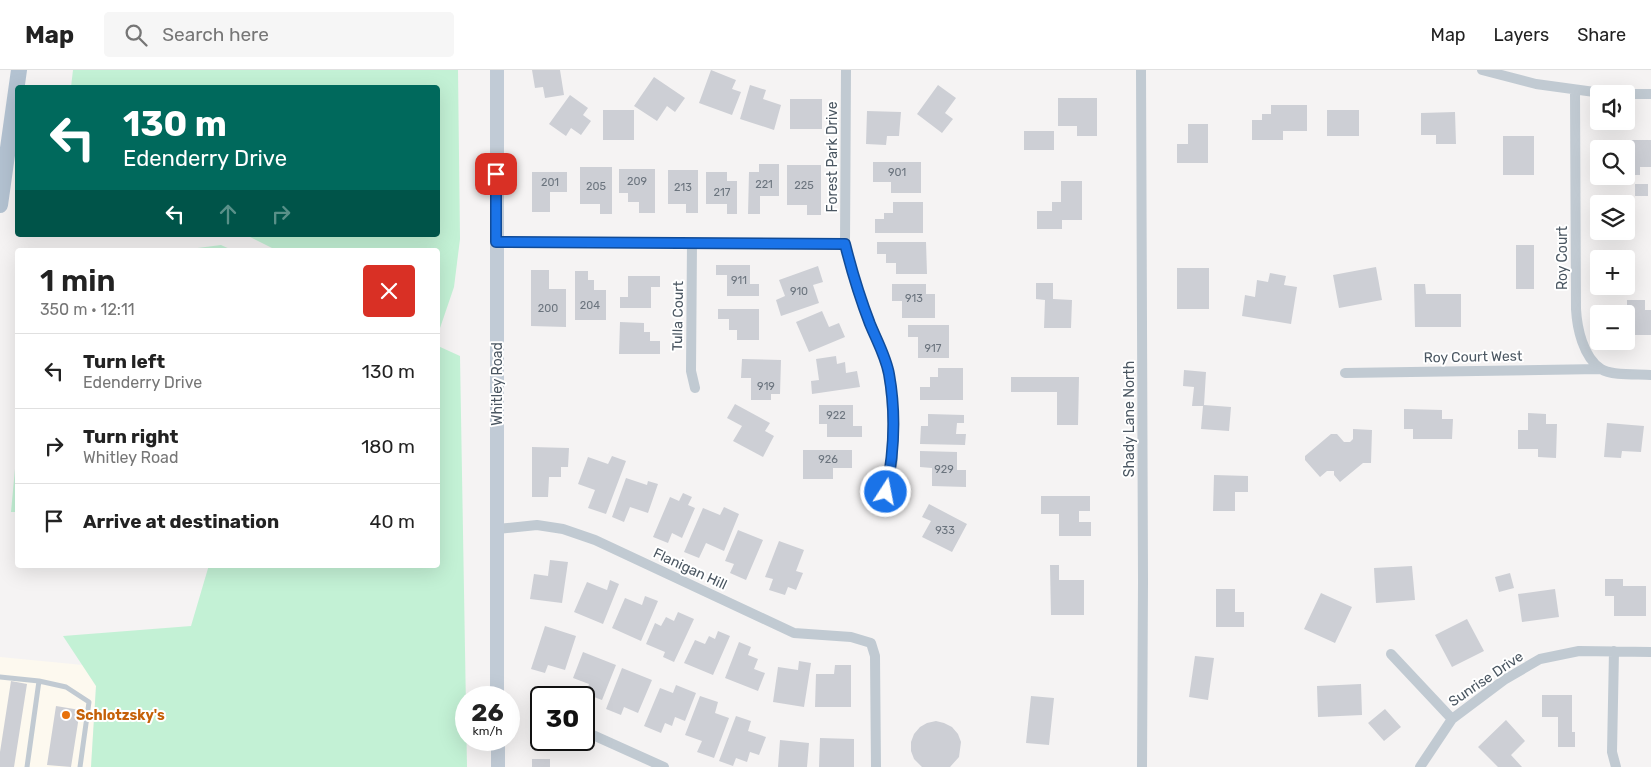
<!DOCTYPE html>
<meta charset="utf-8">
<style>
:root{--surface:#fff;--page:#f6f6f6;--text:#222;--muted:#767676;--line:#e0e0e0}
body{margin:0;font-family:Rubik,sans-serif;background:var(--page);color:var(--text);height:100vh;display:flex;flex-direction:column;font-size:19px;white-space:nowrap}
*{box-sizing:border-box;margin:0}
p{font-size:16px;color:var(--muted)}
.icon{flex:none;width:28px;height:28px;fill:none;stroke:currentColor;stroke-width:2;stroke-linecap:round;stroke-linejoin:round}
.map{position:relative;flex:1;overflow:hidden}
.sheet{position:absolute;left:15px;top:178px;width:425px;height:320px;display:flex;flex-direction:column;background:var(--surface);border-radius:5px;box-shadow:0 5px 20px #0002}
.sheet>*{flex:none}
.guide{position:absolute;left:15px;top:15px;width:425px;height:152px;border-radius:5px;box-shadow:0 5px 20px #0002;background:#00695c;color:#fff;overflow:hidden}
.controls{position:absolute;left:1590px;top:15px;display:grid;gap:10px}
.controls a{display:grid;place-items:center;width:45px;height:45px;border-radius:5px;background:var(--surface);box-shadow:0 5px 20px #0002;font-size:25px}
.speed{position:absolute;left:455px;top:616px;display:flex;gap:10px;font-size:25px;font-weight:700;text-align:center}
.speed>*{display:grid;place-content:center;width:65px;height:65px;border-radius:50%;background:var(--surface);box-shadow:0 5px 20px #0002;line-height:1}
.speed small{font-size:12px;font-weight:400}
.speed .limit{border:2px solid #111;border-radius:8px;background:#fff;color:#111}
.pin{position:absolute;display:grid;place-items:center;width:42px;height:42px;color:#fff;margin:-21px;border-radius:10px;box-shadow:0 2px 8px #0006}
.me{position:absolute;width:55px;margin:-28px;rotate:11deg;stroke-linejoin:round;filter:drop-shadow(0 0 4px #0008)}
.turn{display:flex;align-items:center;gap:18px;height:105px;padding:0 25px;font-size:22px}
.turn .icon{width:65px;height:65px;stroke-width:2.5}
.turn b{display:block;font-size:35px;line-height:42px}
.lanes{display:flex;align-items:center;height:48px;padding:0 25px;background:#0003;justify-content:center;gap:25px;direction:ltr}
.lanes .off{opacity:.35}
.round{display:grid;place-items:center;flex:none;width:52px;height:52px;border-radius:5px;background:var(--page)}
.head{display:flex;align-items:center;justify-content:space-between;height:85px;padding:0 25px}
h1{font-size:30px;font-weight:600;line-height:38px}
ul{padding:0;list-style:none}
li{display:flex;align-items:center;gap:15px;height:75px;padding:0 25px;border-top:1px solid var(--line)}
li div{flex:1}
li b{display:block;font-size:19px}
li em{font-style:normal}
header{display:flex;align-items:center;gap:30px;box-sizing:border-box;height:70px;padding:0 25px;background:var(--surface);border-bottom:1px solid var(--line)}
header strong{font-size:24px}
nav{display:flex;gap:28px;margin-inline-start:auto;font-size:18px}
.search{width:350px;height:45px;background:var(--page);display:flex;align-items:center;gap:12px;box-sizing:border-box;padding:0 18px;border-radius:5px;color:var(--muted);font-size:19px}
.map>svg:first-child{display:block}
.commercial{fill:#fdf9ef}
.green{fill:#c3f1d5}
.building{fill:#cdcfd5}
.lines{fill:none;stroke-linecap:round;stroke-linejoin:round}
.lane{stroke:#c1cad2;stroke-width:5}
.street{stroke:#c1cad2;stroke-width:10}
.secondary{stroke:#c1cbd6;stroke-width:14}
.primary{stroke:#b3c2d1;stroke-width:16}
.route-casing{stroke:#114b97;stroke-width:12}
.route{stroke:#1a73e8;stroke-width:9}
.food-dot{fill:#e8710a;stroke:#fff;stroke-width:2}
.labels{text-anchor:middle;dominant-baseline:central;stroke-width:4;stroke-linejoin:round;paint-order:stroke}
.number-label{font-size:11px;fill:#6b747e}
.street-label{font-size:14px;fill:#4a5661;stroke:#fff}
.food-label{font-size:14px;font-weight:bold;fill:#c56008;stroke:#fff;text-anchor:start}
</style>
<header>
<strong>Map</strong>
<div class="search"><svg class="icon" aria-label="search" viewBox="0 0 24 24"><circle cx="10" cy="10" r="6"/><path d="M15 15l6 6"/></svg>Search here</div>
<nav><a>Map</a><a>Layers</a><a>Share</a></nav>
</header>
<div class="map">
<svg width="1651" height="697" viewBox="0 0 1651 697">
<rect width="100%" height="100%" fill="#f5f3f3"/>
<path class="commercial" d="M0,587l83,8 13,21 -5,81h-91z"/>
<path class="green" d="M73,0h385l2,169 -6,48 -15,44 -1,-1v-80h-162l-30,-15h192v-147l-367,-1z
M221,175l11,5h-50z
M438,276l22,10 7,411h-376l5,-81 -33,-50 128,-10 18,-61h229z
M17,377v65h-6z"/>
<path class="building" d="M532,0h28l4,25 -19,3 -2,-11 -8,1z
M711,0l25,10 -4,9 9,3 -9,23 -33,-12z
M654,7l31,21 -10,14 -8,-6 -10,15 -23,-15z
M750,15l16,5 -3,9 18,6 -7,25 -34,-11z
M938,15l18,13 -11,15 8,6 -11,14 -25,-19z
M570,25l18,13 -5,7 8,6 -10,14 -10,-7 -5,8 -17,-12z
M1058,28h39v38h-20v-10h-19z
M790,29h32v30h-32z
M1271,35h36v26h-24v9h-31v-20h10v-6h9z
M603,40h31v30h-31z
M1327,40h32v26h-32z
M867,41l34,1 -2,24h-12l-1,9 -20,-1z
M1455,42l1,32h-20v-9h-15v-22z
M1188,54h20v39h-31v-19h11z
M1024,61h30v19h-30z
M1503,66h31v39h-31z
M1624,70h27v27h-11v8h-14v-26h-2z
M873,92h48v31h-30v-11h-18z
M759,94h20v32h-19v18h-12l1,-42h10z
M787,95h34v50h-14v-10h-20z
M580,97h32v47h-12v-10h-20z
M619,99h36v44h-16v-11h-11v-9h-9z
M668,100h30v43h-12v-9h-18z
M532,102h35v20h-17v20h-18z
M706,102h21v9h10v33h-10v-10h-21z
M1061,111h21v39h-20v9h-25v-18h15v-9h9z
M1635,114h13v12h-13z
M893,132h30v31h-48v-14h9v-6h9z
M877,172h49l1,32h-31v-11h-10v-9h-9z
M1516,175h18v44h-18z
M716,195h34v19h9v12h-32v-21h-11z
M818,196l5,16 -10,3 6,18 -38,13 -5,-16 9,-4 -6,-16z
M1376,197l6,33 -43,8 -6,-33z
M1177,198h32v41h-32z
M531,200h18v19h17v38l-35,-1z
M575,201h13v9h6v10h12v30h-31z
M1270,203l16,3 -2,9 13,2 -6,37 -49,-8 3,-21 10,2 2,-17 11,2z
M628,206h32v11h-9v21h-31v-11h8z
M1036,213h17v16l19,1 -1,28h-27l1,-28 -9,-1z
M892,214h34v10h9v24h-33v-17h-10z
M1414,214h11l1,10h35v33h-46z
M1627,230h18v10h6v25h-24z
M718,239h41v31h-22v-10h-8v-11h-11z
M822,241l7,16 10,-4 6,14 -36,15 -13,-30z
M620,252l24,1v9h6v9h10v13h-41z
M908,255h41v33h-31v-21h-10z
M836,286l1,8 8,-2 1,11 11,-2 3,16 -48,7 -1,-13 8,-1 -3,-21z
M742,289l39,1 -1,34h-9v6h-20v-22h-10z
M938,298h25v32h-43v-13h10v-10h8z
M1184,300l22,2 -2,33 27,2 -2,24 -28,-2 2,-23h-11l2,-19 -11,-1z
M1011,307h68l-1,48h-21v-33h-46z
M735,334l35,19 -5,8 9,5 -11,21 -30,-16 9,-15 -15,-8z
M819,335h34v21h9v11h-35v-13h-8z
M1404,339l38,1v9h11l-1,20h-39v-10h-9z
M1528,343l18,1v10h11l-1,34 -18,-1v-8h-20v-19h10z
M928,344l36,1v8h-7l-1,11h10l-1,11 -45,-1 1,-18h7z
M1607,353l37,3 -3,26 -19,-1 -1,7 -17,-1z
M1353,359l19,1 -1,33h-8l-23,19 -6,-7v-4h-7l-7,6 -15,-17v-4l26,-22h6l7,8h6l3,-3z
M532,377l37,1 -1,19h-7v10h-12l-1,20h-16z
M803,380h49v18h-19v11h-30z
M920,381l37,1v18h9v17l-34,-1v-18l-12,-1z
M612,386l14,5 -20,53 -18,-6 7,-18 -17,-6 10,-27 20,7z
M1214,405l34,1v16h-13v19h-22z
M626,408l21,7 1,-4 10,3 -10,29 -18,-6 -6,15 -12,-5z
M683,423l9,4 -4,8 7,3 -13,30 -10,-5 -4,10 -15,-6 17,-40 9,4z
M1041,426h49v15h-11v11h12v14h-32v-22h-18z
M929,434l38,20 -15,28 -30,-15 9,-16 -9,-4z
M724,437l15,7 -15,37 -18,-8 -7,15 -15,-6 19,-44 17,7z
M738,460l25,10 -17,40 -16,-7 4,-9 -9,-3z
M779,471l25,9 -8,21 7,2 -7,17 -8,-3 -3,8 -16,-5 4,-11 -8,-2z
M550,490l18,2 -6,41 -32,-4 4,-25 14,2z
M1050,495h9v15h25v35h-33z
M1412,496l3,34 -39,3 -2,-35z
M1510,503l4,15 -15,4 -4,-15z
M1605,509h18v7h23v30h-32v-20h-9z
M610,510l9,4 -16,40 -29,-12 13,-30 20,8z
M1216,519h19v23h9v15h-28z
M1555,519l4,28 -37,5 -4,-28z
M1321,523l31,14 -17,36 -31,-14z
M645,526l13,5 -17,40 -29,-13 13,-30 17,7z
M678,542l16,7 -20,43 -11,-5 2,-5 -19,-8 9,-21 6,3 5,-9 8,4z
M1467,549l17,32 -32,16 -17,-32z
M545,556l31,10 -11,34 -17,-5 -3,8 -14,-4z
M718,561l12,5 -17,39 -29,-12 11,-23 10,4 4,-8 6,3z
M739,572l12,5 -3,8 10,4 -4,10 11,4 -7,18 -33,-13z
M583,582l33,13 -14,35 -16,-6 3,-10 -16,-6z
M1195,586l19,2 -6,42 -19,-3z
M799,591l12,2 -7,44 -31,-5 5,-35 20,3z
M835,595h16v42h-36l1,-33h18z
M622,598l30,12 -14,33 -14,-6 -3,8 -15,-6z
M11,611l16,3 -13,83h-14v-15z
M1361,614l1,31 -44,2 -1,-31z
M676,615l20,8 -11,28 -10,-4 -3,9 -7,-3 -4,10 -17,-7 16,-38 13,5z
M1542,625h30v37h3v15h-17v-30h-16z
M700,626l18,6 -3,11 14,5 -15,40 -17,-6 5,-11 -17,-6z
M1031,626l23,2 -5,47 -23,-2z
M56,636l24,4 -9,57 -24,-2z
M1385,639l16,18 -17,14 -16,-18z
M736,646l15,5 -3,10 18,6 -7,18 -9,-3 -3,10 -11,-4 -3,8 -14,-5z
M1506,650l19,21 -14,14 11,12h-24l-20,-20z
M936,651l8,2 8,4 6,7 3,8 -2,15 -9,10h-28l-8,-8 -3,-8v-9l3,-8 6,-7 7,-4z
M820,668l34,1v28h-35z
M780,670l29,3 -2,24h-29z
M532,689h18v8h-18z"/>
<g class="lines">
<path class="lane" d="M0,607l39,4 -12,86
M39,611l27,6 23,15 -9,65"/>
<path class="street" d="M846,0l-1,174 13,48 25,62 6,20 3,34 1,52 -7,32
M1141,0l2,511 -1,186
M1482,0l54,14 73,10
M1575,20l1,219c1,19 7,48 25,60 11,7 36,5 50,6
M1626,24h25
M496,172l349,2
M692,173l-1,128 4,17
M1345,303l255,-4
M497,459l40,-4 26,4 32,11 199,93 57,4 20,6 4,13 1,111
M1614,581l-2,101 4,15
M1391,584l61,65
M584,661l80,36
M1420,697l32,-48 52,-39 36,-21 39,-8 72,1"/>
<path class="secondary" d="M497,0v628
M498,670v27"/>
<path class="primary" d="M0,135l19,-135"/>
</g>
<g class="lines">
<defs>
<path id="route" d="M496,104v68l349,2c7,28 15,54 25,80 7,17 16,33 19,50 7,39 5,80 -3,118"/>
</defs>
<use href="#route" class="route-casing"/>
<use href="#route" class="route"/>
</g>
<circle class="food-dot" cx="66" cy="645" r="5"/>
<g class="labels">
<g class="number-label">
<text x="897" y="102">901</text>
<text x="637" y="111">209</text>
<text x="550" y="112">201</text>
<text x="764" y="114">221</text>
<text x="804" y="115">225</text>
<text x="596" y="116">205</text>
<text x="683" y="117">213</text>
<text x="722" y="122">217</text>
<text x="739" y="210">911</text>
<text x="799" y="221">910</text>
<text x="914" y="228">913</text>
<text x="590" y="235">204</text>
<text x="548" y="238">200</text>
<text x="933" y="278">917</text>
<text x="766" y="316">919</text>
<text x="836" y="345">922</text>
<text x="828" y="389">926</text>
<text x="944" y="399">929</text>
<text x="945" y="460">933</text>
</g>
<g class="street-label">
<text transform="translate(832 87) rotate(-90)">Forest Park Drive</text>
<text transform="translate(1562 188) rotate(-90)">Roy Court</text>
<text transform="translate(678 246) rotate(-89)">Tulla Court</text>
<text transform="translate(1473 287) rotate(-1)">Roy Court West</text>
<text transform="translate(497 314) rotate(-90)">Whitley Road</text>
<text transform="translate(1129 349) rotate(-90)">Shady Lane North</text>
<text transform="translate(690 499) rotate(25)">Flanigan Hill</text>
<text transform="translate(1486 609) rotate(-34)">Sunrise Drive</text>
</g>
<g class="food-label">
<text x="76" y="645">Schlotzsky's</text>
</g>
</g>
</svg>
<div class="controls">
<a><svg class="icon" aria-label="sound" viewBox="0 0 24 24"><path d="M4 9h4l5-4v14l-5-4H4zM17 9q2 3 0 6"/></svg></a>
<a><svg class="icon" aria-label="search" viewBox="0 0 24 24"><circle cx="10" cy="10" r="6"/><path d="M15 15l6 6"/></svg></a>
<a><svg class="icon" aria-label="layers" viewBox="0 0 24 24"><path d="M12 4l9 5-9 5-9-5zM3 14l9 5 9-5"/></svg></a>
<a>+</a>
<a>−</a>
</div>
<div class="speed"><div>26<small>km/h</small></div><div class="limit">30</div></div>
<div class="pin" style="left:496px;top:104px;background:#d93025"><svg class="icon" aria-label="arrive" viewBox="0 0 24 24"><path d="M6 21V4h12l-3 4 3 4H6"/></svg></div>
<svg class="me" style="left:886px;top:422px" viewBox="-20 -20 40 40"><circle r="17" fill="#1a73e8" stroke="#fff" stroke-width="3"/><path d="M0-11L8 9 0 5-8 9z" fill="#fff"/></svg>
<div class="guide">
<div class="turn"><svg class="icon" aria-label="left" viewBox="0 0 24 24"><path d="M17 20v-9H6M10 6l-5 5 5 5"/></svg><div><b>130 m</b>Edenderry Drive</div></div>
<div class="lanes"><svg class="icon" aria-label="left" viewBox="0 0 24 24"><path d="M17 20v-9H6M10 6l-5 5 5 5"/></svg><svg class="icon off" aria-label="ahead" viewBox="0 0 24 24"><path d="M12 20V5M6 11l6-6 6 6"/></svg><svg class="icon off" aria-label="right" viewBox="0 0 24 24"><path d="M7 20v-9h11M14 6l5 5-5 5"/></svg></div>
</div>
<section class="sheet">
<div class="head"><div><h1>1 min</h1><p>350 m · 12:11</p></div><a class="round" style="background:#d93025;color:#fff"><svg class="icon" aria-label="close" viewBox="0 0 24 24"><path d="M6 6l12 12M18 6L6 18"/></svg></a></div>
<ul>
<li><svg class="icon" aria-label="left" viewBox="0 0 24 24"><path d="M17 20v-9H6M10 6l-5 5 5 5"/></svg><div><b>Turn left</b><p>Edenderry Drive</p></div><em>130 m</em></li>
<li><svg class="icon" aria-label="right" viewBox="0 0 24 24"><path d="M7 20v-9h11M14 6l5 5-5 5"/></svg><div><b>Turn right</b><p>Whitley Road</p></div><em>180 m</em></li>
<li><svg class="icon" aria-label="arrive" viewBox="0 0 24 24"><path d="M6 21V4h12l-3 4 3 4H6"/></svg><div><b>Arrive at destination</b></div><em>40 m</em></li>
</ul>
</section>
</div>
